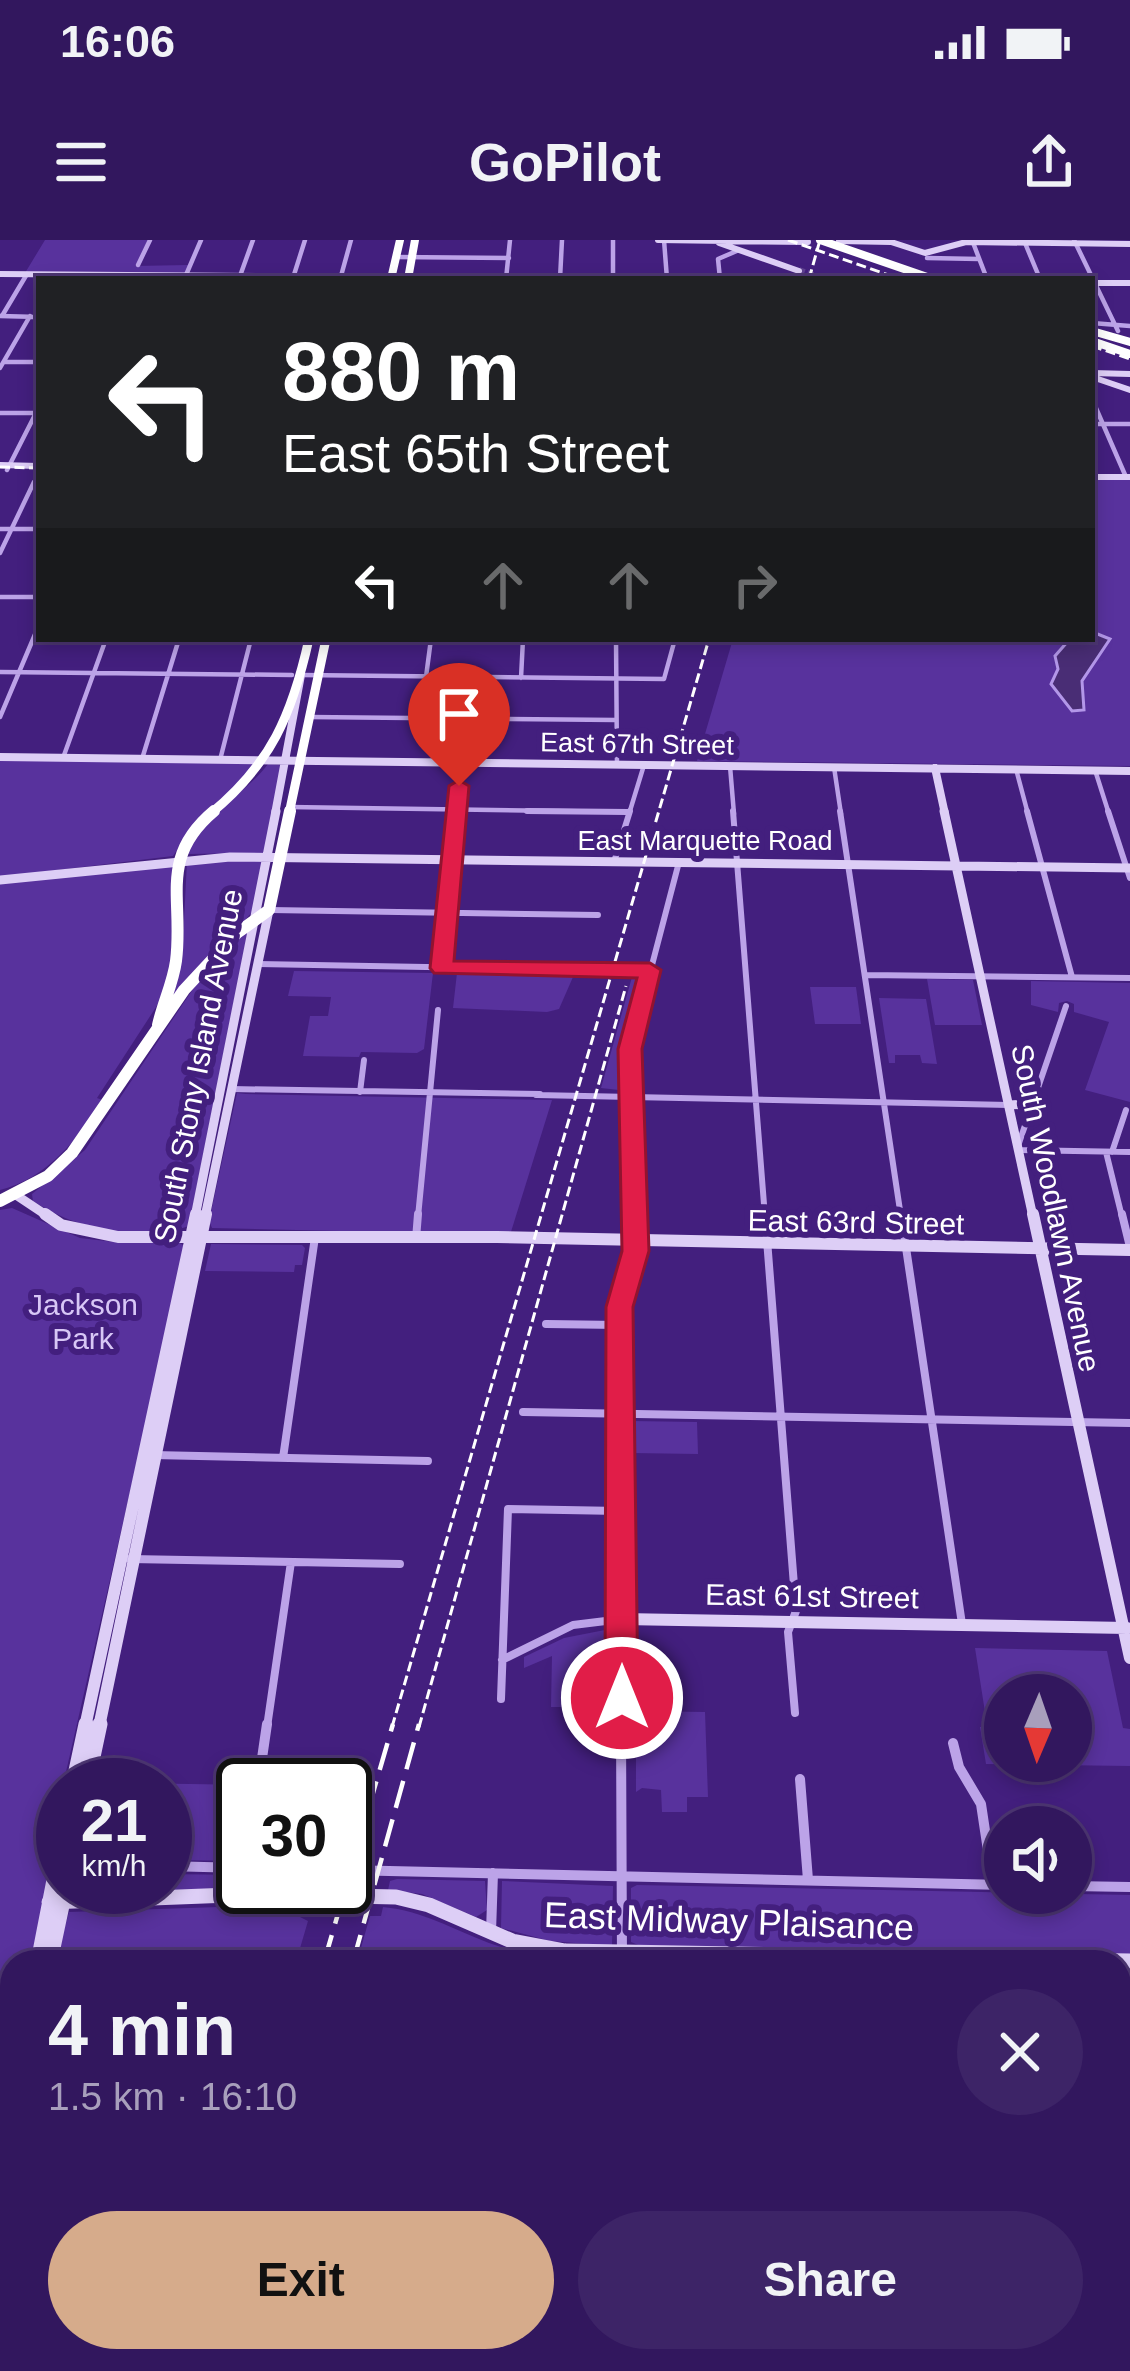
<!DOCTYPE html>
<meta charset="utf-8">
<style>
:root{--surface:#32175e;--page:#3d2467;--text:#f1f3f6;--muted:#a89fbc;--line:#4d3673;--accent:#d6ab8b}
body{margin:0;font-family:Helvetica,sans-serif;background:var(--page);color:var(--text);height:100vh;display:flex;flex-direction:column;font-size:45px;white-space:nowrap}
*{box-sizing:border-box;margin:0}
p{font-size:39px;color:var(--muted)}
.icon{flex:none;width:66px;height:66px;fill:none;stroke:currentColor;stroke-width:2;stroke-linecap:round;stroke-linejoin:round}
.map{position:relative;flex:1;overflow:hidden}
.side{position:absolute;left:0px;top:1710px;width:1131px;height:423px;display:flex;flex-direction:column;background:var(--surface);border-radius:36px 36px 0 0;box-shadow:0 6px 18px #0003,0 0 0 3px var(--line)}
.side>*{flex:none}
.banner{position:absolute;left:36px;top:36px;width:1059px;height:366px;border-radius:0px;box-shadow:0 6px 18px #0003,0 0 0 3px var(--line);background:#202124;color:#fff;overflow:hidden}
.needle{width:78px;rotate:182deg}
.tools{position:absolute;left:984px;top:1434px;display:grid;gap:24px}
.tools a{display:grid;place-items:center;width:108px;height:108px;border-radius:50%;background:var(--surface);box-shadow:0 6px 18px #0003,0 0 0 3px var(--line);font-size:60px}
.speed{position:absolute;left:36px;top:1518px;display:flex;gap:24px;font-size:60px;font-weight:700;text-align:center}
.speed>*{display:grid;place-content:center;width:156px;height:156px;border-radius:50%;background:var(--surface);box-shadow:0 6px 18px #0003,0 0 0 3px var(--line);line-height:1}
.speed small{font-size:30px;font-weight:400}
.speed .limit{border:6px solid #111;border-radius:18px;background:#fff;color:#111}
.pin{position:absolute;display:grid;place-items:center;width:102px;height:102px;color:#fff;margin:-123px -51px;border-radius:50% 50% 50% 0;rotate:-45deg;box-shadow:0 0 12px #0007}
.pin .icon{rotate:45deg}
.me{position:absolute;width:132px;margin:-66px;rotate:0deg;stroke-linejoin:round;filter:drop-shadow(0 0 9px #0008)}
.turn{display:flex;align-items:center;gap:42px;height:252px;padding:0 48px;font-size:54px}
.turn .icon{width:156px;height:156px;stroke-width:2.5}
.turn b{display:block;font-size:84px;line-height:102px}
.lanes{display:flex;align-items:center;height:114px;padding:0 48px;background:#0003;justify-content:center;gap:60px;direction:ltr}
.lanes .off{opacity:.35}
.round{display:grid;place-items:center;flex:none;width:126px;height:126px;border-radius:63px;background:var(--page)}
.headline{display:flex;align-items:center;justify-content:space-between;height:204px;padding:0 48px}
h1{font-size:72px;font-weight:700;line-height:90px}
.button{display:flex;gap:24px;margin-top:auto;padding:24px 48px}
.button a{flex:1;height:138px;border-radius:72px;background:var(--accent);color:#111;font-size:48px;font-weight:700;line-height:138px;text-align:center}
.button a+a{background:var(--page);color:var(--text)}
.status{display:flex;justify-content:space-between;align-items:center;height:84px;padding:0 60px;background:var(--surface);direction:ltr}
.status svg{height:33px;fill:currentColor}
header{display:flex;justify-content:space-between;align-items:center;height:156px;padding:0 48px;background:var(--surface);font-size:54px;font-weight:700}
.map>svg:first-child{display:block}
.green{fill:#58329d}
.water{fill:#492d75;stroke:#b397e9;stroke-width:3}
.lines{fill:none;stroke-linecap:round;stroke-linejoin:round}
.secondary-tunnel{stroke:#5f4191;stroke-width:6;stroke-dasharray:6 3;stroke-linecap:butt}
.street-far3{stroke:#bca3e8;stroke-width:4.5}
.street-far2{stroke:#bca3e8;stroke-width:6}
.street-far1{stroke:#bca3e8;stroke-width:8}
.street{stroke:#bca3e8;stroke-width:10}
.secondary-far4{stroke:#ddcef6;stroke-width:6}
.secondary-far3{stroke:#ddcef6;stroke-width:8}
.secondary-far2{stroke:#ddcef6;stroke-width:9}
.secondary-far1{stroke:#ddcef6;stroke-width:12}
.secondary{stroke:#ddcef6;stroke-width:15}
.highway-far2{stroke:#fff;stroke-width:8}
.highway-far1{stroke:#fff;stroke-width:9}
.highway{stroke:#fff;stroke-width:12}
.rail-far1{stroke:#fff;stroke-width:3;stroke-dasharray:10 4.5;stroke-linecap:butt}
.rail{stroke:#fff;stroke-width:4.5;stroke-dasharray:28 12;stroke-linecap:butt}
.highway-bridge{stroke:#fff;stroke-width:8}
.route{fill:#e11d48;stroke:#92132f;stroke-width:3}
.labels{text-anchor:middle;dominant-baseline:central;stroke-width:12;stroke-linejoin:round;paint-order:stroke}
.far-street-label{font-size:27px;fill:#fff;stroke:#431f7e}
.street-label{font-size:30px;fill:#fff;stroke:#431f7e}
.park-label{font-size:30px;fill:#d8c7f6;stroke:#431f7e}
.near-street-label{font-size:36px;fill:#fff;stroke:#431f7e}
</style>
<div class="status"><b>16:06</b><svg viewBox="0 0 49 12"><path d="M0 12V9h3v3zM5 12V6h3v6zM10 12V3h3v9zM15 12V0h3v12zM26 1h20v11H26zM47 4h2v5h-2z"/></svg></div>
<header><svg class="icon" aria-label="menu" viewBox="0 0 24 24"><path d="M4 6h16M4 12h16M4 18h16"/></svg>GoPilot<svg class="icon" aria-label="share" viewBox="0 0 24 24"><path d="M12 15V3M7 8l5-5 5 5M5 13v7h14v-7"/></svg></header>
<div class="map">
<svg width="1130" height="2131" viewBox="0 0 1130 2131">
<rect width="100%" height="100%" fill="#431f7e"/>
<path class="green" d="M45,0h103l-13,26 54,-1 -4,9 -160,-1z
M1092,239l38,1v286l-433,-5 36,-122h359z
M0,520l256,3v5l-58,51 -25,37 -173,21z
M268,524l14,1 -18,88 -77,1c10,-39 58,-58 81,-90z
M187,621h75l-10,51 -86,100 16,-51z
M173,626v83l-5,29 -10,26 -61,94 8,3c-28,37 -58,78 -105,89v-307z
M249,686l-60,300c-49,17 -114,3 -156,-25l-1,-7 53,-44 112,-167z
M294,731l139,2 -9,76 -7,4 -56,-1 -2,5 -56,-1 7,-40h18l3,-19 -43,-1z
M457,733l114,2 2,2 -14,32 -12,3 -94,-4z
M632,737h12l-19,71v41l-5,-22 -1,23 -18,-2z
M927,739l46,1 9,45h-47z
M1031,741l99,2v119l-45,-12 24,-68 -35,-10v-8l-7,-3 -8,2 -1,9 -27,-7z
M810,747h46l5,37h-46z
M879,758l47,1 11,65 -15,-1 -2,-8h-25v8h-6z
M237,853l9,1 306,6 -42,135 -298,-7 -3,-7z
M12,968l68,30 43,5 55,-1 8,5 -123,538 -13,90 -20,87h-18v80l-12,45v-877z
M211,1004l91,1 3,3 -3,17h-7l-1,7 -89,-1z
M631,1181l66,1 1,32 -67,-1z
M610,1389v125h-9l-1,-39 -6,-1 -1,-7h-42l1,-51 -28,12v-11l40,-19z
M975,1408l132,3 16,77 7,1v37l-144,-2 -6,-37h25v34h66v-66h-66v30h-18z
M636,1471l69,1 3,85h-21v15h-25l-1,-22 -19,-2 -6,4z
M106,1518h25l-4,25 125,2h-9v76l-78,-1v-75h-70l6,-3z
M165,1634l78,1v12h69l-240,6 -1,-6h94z
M397,1639l88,2 2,29 -11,7 -54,-23 -34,-4 2,-9z
M502,1641l111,5 -1,60 -62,-5 -49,-13z
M637,1645l493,10v60l-487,-8 -12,-5v-54z
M307,1664l-3,9 -10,1 14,7 -12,41h-241l14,-50z
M383,1667c40,4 69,22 106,36 36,13 73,17 111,18l2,-4 12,5h-257l13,-46h11z"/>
<path class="water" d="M1095,393l15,6 -28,42 2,29 -12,1 -21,-27 7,-15 -3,-13 14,-16 23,-1z"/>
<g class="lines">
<path class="secondary-tunnel" d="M799,30l25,9"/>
<path class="street-far3" d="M613,0v39
M664,0l3,39
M972,0l15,39
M1074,0l44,91
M1025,3l15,36
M396,17l113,1
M927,18l52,1
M138,25l12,-25
M186,35l15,-35
M240,36l13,-36
M341,36l10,-36
M293,38l12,-38
M506,39l4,-39
M560,39l2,-39
M720,39l-2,-20 21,-9
M0,76l39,1
M2,76l25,-42
M1092,83l38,3
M5,122h34
M0,128l30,-52
M1092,159l34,78
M0,173h38
M1092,184h38
M7,230l32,-63
M0,289h39
M0,313l34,-71
M0,357h39
M616,399l1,126
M0,432l292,3
M301,435l363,4 11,-40
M426,437l5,-38
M521,438l2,-39
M0,477l39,-92
M309,477l307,3
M63,518l43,-119
M142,519l37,-120
M220,520l31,-121
M730,526l4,48
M834,527l7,47
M1016,529l12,45
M1095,530l14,44
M289,567l339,5
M456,574l12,-137
M629,574l15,-49"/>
<path class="street-far2" d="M527,571l101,1
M733,571l32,406
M840,571l61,406
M1027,571l45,166
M1108,571l22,67
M614,622l16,-51
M270,670l328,5
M258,724l392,7
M442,728l14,-157
M865,735l265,3
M231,849l309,5
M360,852l4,-32
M536,855l473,10
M1018,906l48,-140
M1019,910l111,2
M1106,912l16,65
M1112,912l14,-42
M418,977l20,-207
M634,977l-4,-168 49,-187"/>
<path class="street-far1" d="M765,974l31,397 -8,21 7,81
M901,974l61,410
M1122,974l8,33
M416,999l2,-25
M546,1084l73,1
M523,1172l607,11
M153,1215l275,6
M283,1218l32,-221
M130,1319l270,5
M502,1420l71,-35 49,-6
M501,1459l7,-190 112,2
M267,1487l24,-165
M621,1487l-2,-402 1,-23 15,-46 -1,-42"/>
<path class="street" d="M621,1484l1,238
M953,1503l6,24 22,37 12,80
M260,1532l7,-48
M800,1539l8,101
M165,1626l78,2
M345,1630l660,15
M1071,1646l59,1
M491,1692l2,-59
M1119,1947l11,1
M624,2121v10
M1063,2121l1,10
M275,2131l1,-10
M441,2131l1,-10"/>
<path class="secondary-far4" d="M658,0l150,2
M839,1l52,1 34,11 41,-11 164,2
M719,3l80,28
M0,34l651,5
M1092,43h38
M1092,133l38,1
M1092,137l38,13
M0,225l39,1
M1092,237h38"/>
<path class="secondary-far3" d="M0,517l1130,14
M935,528l10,46
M275,574l26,-139"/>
<path class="secondary-far2" d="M944,571l89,406
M0,640l230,-23 900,11
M1009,865l23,-1
M16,955l33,22
M195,977l81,-406
M205,977l64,-307"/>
<path class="secondary-far1" d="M45,974l16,11 57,12h379l633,13
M1033,974l97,444
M622,1379l505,9
M85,1487l111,-513
M99,1487l107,-513"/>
<path class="secondary" d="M73,1545l13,-61
M87,1545l13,-61
M49,1662l210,-8 137,3 33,8 83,36 53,10 565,10
M38,1722l25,-128
M50,1722l16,-75
M1119,1843h11
M0,1907l12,-59
M0,1967l12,-48"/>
<path class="highway-far2" d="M391,39l9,-39
M408,39l7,-39
M1092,91l38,11
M1092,101l38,13"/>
<path class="highway-far1" d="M210,574c61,-50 82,-99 99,-175
M289,574l37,-175"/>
<path class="highway" d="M158,785c5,-22 15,-42 18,-64 8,-62 -18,-103 38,-150
M0,961l48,-25 24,-23 112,-163 53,-57 32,-23 21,-99"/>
<path class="rail-far1" d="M788,0l112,39
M809,39l11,-39
M1092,106l38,13
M0,227l39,1
M392,1487l317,-1088
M419,1487l207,-741"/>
<path class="rail" d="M324,1722l69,-238
M353,1722l66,-238
M185,2131l3,-10
M205,2131l3,-10
M224,2131l3,-10"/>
<path class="highway-bridge" d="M820,0l113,39"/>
</g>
<path class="route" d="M459,540l10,6 -15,175 196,2 11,7 -19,79 7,202 -16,56 5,391 -5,10 -11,5 -12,-5 -5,-10 1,-391 16,-56 -4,-202 19,-71 -203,-5 -4,-5 19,-182z"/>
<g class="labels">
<g class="far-street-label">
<text transform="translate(637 504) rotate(1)">East 67th Street</text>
<text x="705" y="601">East Marquette Road</text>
</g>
<g class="street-label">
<text transform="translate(198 826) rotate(-79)">South Stony Island Avenue</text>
<text transform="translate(1056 968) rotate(78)">South Woodlawn Avenue</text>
<text transform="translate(856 982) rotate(1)">East 63rd Street</text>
<text transform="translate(812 1356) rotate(1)">East 61st Street</text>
</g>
<g class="park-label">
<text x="83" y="1064">Jackson<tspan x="83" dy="34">Park</tspan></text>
</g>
<g class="near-street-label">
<text transform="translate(729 1681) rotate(2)">East Midway Plaisance</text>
</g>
</g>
</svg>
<div class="tools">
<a><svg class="needle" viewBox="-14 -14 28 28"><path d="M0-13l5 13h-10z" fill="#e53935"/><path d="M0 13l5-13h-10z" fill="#a89fbc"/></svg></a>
<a><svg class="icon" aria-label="sound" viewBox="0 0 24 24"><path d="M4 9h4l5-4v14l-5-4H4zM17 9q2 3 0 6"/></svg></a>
</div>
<div class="speed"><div>21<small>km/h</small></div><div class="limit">30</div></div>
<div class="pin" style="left:459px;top:546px;background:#d93025"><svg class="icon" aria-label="arrive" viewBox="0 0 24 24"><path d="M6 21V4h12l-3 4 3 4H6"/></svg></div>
<svg class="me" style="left:622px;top:1458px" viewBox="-20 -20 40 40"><circle r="17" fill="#e11d48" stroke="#fff" stroke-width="3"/><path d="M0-11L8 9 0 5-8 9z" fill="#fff"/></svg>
<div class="banner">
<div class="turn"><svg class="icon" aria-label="left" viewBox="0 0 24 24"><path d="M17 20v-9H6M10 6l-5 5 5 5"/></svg><div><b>880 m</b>East 65th Street</div></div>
<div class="lanes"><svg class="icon" aria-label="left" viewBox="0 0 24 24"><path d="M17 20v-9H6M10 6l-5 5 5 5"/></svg><svg class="icon off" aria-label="ahead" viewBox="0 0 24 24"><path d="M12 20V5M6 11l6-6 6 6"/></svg><svg class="icon off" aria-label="ahead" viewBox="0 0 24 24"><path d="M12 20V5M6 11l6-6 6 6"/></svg><svg class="icon off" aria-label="right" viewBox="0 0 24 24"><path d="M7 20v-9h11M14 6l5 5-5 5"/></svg></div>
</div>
<section class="side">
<div class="headline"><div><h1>4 min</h1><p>1.5 km · 16:10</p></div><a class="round"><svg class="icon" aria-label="close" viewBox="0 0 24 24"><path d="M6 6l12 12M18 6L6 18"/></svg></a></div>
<div class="button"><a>Exit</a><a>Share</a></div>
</section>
</div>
